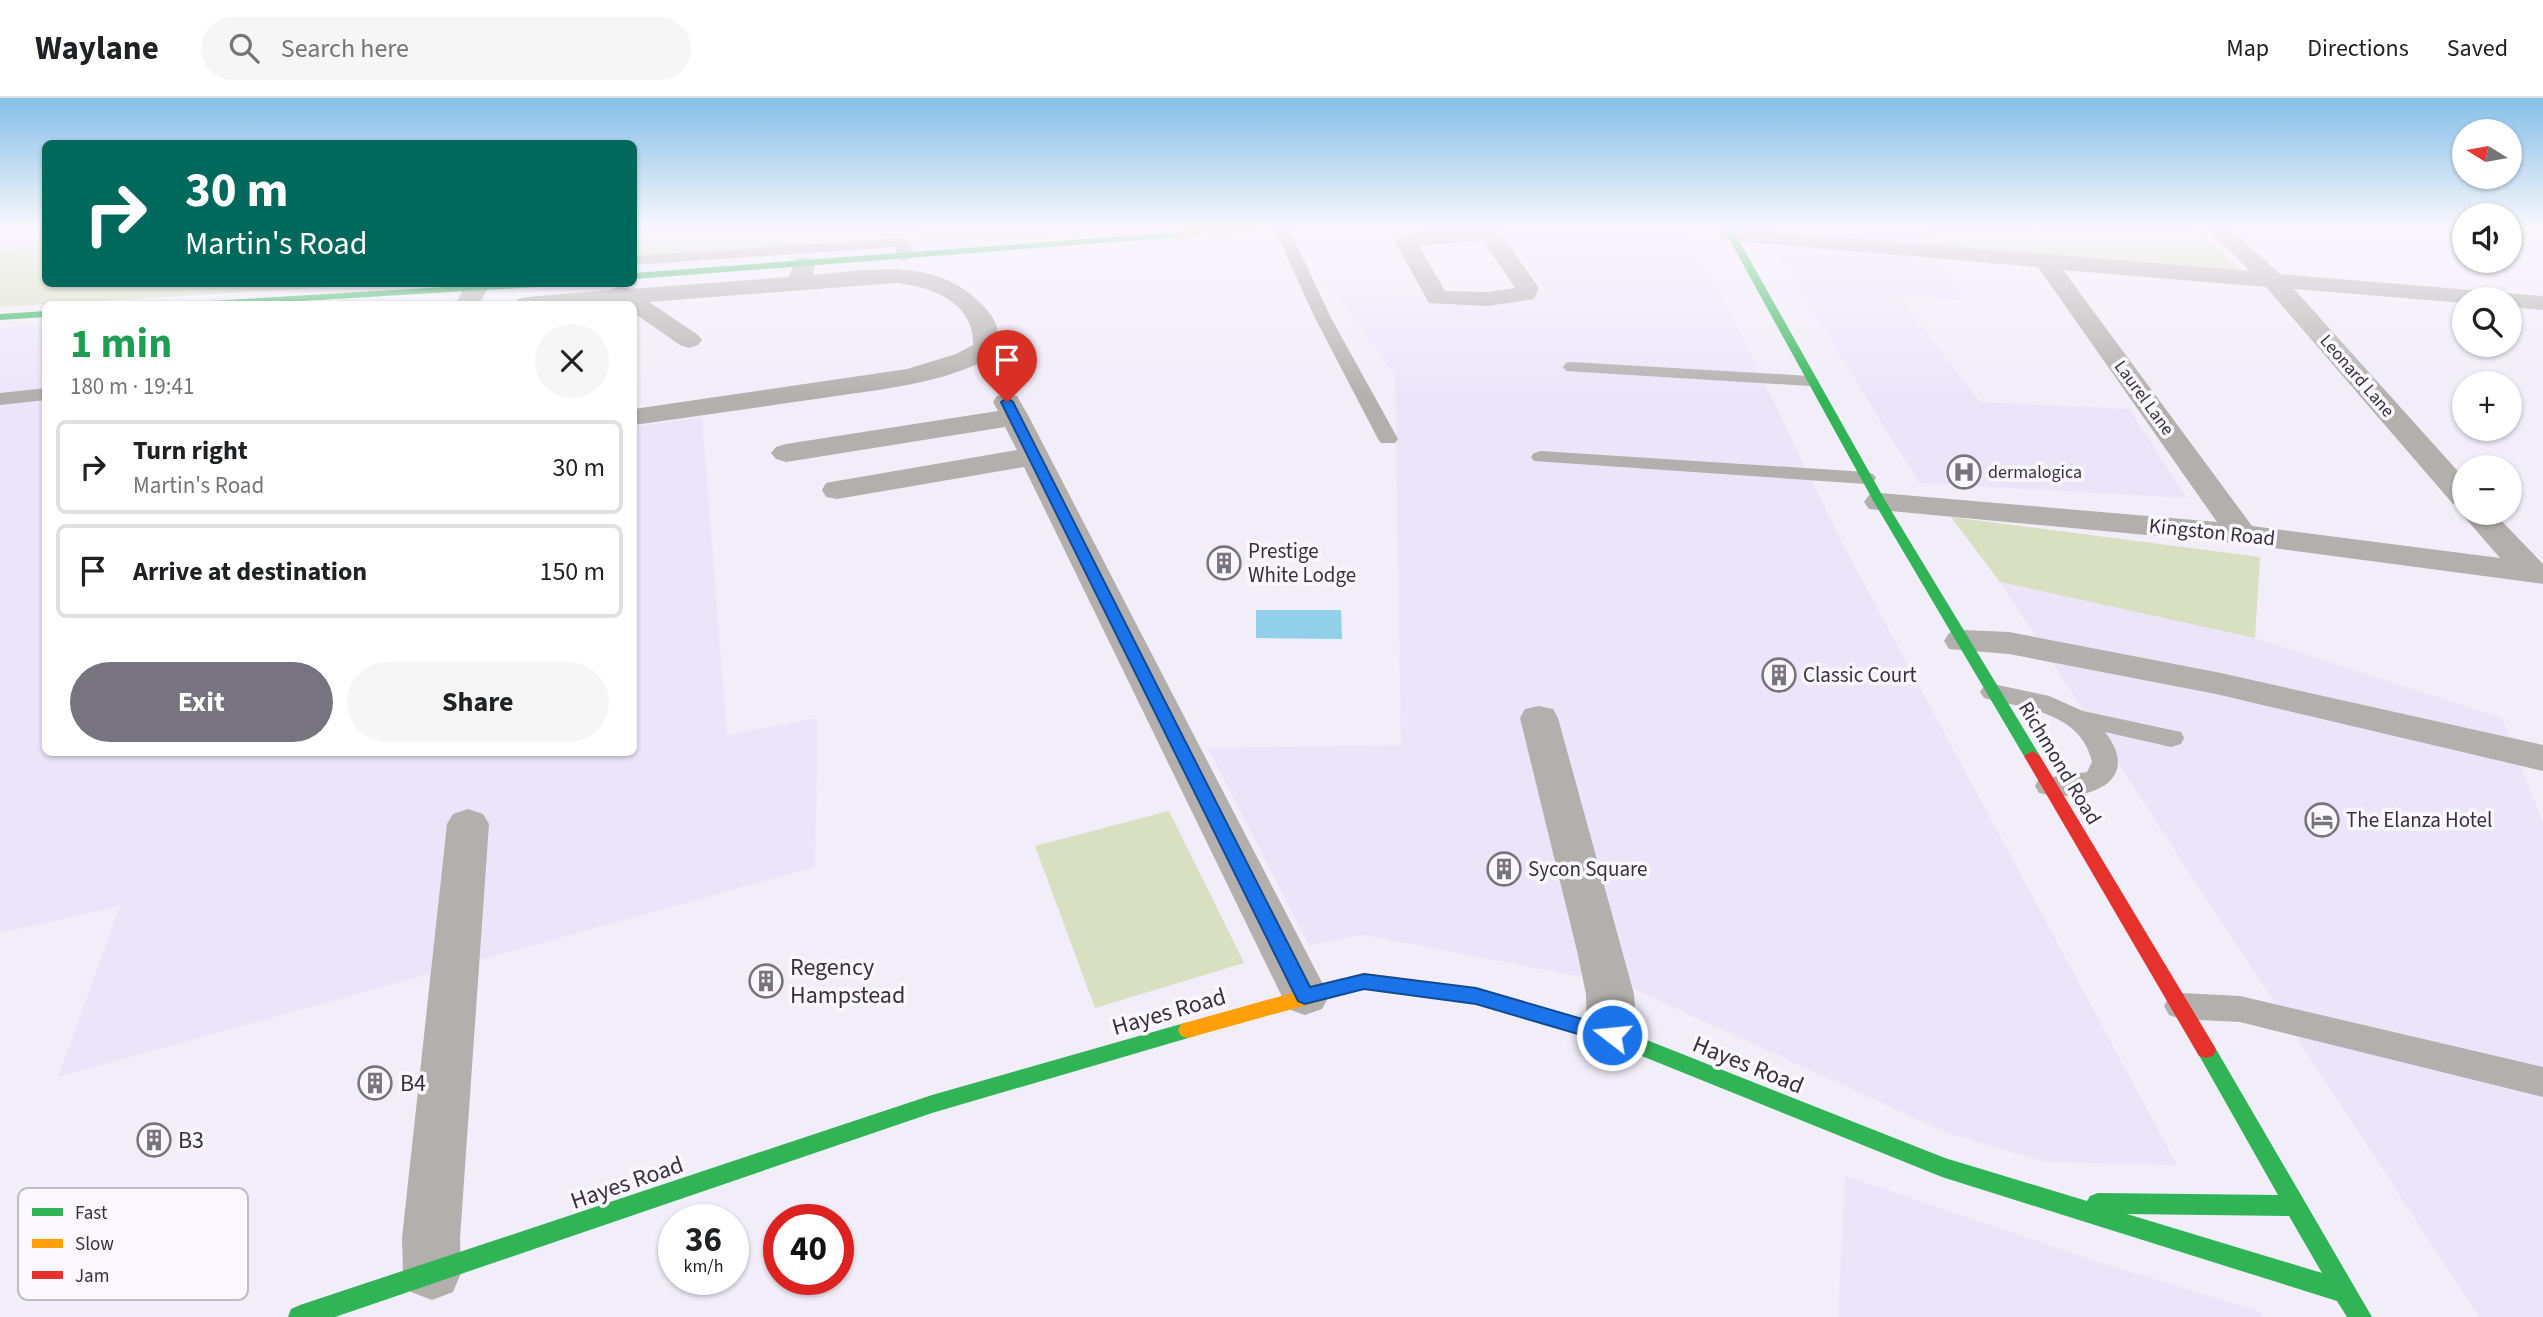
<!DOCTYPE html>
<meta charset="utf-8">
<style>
:root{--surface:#fff;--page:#f6f6f6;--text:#202124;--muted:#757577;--line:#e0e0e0;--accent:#77737f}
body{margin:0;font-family:"Source Sans 3",sans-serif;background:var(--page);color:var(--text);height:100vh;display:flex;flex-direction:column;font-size:26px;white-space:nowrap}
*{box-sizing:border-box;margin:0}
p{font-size:23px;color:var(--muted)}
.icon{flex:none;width:38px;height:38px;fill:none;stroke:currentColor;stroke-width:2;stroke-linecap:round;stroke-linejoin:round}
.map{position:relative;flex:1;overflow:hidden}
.details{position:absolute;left:42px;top:203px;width:595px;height:455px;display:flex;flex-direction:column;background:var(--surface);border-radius:10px;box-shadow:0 2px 5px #0004}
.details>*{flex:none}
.top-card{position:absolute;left:42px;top:42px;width:595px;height:147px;border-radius:10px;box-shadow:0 2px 5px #0004;background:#00695c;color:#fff;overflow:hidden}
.needle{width:46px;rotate:281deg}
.tools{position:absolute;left:2452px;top:21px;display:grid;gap:14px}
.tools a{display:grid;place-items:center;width:70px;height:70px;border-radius:50%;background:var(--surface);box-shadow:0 2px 5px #0004;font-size:35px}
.speed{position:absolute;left:658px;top:1106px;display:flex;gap:14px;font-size:35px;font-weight:700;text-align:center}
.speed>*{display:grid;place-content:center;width:91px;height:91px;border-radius:50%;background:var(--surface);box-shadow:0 2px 5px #0004;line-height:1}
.speed small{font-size:18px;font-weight:400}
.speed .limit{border:10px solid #d22;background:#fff;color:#111}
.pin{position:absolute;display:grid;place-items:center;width:60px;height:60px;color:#fff;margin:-72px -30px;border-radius:50% 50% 50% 0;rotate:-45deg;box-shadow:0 0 7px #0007}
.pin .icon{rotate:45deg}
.me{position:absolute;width:77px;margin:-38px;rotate:286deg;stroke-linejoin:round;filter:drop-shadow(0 0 5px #0008)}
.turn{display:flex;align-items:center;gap:24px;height:147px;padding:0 28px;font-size:32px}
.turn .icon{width:91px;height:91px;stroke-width:2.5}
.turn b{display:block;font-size:49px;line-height:60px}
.round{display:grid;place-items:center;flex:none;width:74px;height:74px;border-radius:37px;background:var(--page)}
.head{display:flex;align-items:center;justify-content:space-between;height:119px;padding:0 28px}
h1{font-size:42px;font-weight:700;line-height:52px;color:#1e9e55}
.cta{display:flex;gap:14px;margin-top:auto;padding:14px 28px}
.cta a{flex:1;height:80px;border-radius:42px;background:var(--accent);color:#fff;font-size:28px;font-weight:700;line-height:80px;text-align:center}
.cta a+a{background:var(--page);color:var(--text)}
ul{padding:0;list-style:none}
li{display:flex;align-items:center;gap:21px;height:94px;margin:0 14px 10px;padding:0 14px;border:4px solid var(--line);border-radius:10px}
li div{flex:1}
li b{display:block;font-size:26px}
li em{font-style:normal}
header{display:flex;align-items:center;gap:42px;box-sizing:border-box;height:98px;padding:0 35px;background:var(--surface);border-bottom:2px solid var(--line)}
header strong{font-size:33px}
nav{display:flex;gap:38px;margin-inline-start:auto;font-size:24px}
.search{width:490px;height:63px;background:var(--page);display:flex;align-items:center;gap:18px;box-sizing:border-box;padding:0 24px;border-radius:38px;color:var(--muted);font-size:26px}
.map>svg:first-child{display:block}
.built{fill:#ece5fa}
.education{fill:#eedfec}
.green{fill:#d9dfc1}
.water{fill:#92d0e9}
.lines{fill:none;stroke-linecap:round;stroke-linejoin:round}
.lane{fill:#b2afad;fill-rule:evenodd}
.street{fill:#b2afad;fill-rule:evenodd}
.fast{fill:#30b455;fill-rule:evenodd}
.slow{fill:#ff9f0a;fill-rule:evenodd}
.jam{fill:#e5322d;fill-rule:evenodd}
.route{fill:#1a73e8;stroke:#114b97;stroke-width:2}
.labels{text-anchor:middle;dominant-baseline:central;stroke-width:7;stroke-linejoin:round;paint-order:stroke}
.far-street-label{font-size:18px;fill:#36323d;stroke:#faf8fe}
.far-poi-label{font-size:18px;fill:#36323d;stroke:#faf8fe;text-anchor:start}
.street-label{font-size:21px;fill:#36323d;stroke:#faf8fe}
.poi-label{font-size:21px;fill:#36323d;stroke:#faf8fe;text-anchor:start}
.near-poi-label{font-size:24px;fill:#36323d;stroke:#faf8fe;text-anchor:start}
.near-street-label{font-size:24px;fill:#36323d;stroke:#faf8fe}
.key{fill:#faf8fe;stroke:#bfbdc4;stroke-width:2}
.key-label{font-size:19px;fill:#36323d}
</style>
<header>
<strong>Waylane</strong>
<div class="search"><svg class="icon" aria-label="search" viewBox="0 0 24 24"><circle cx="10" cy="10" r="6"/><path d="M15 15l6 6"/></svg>Search here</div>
<nav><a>Map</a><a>Directions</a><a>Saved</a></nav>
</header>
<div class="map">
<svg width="2543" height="1219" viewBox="0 0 2543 1219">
<rect width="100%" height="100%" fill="#f1edf9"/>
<path class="built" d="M1495,130h188l37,63 120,248 337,626 -131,-3 -99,-29 -322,-148 -262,-50 -54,10 -101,-197 193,-3 -6,-368 -54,-79 205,-6z
M1773,130h153l10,21 -160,-18z
M1770,144l176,17 18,41 -65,-4 81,106 149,7 58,89 -268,-15z
M45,227l1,427h588v-325l68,-10 25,318 91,-17 -3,149 -757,210 62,-171 -120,27v-605z
M2000,484l255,56 247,80 41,105v494h-64z
M1845,1078l254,86 159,49 4,6h-424z"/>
<path class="education" d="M634,130h510l-1,3 -196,10 -313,24z"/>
<path class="green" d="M634,130h292l-7,12 -285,19z
M1926,130h269l48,44 -307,-23z
M45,148l1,38h285l-3,3 -328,20v-56z
M1951,419l309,40 -5,81 -255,-56z
M1169,713l75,152 -149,45 -60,-162z"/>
<path class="water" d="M1256,512h85l1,29 -86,-1z"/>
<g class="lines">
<path class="lane" d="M1274,130h15l41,88 68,123 -3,4h-14l-3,-4 -64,-123z
M904,140l7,4 1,14 -8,5 -8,-5v-9l-262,18v-9z
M1572,264l238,14 9,5 -9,5 -244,-15 -3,-4 3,-4z
M46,290v12l-46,5v-12z
M1541,353l325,21 7,2 3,4 -3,4 -7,2 -332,-23 -3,-4 3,-4z
M1993,586l56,12 34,15 98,21 3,6 -3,6 -10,3 -66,-15c41,53 -25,72 -66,61l-4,-7 4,-7 48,-7 5,-10c-11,-50 -68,-54 -108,-64l-4,-6 4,-6z
M2181,895l59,3 303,71v30l-303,-75 -59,-3 -12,-4 -5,-9 5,-9z"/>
<path class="street" d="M1466,130h31l42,60 -5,11 -47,7 -58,-3 -34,-61 6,-7 8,-2zM1483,142l32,48 -28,4 -42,-1 -26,-45z
M1731,130l519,43 -44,-43h23l51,46 263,22v14l-33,-3v-8h-46v4l-170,-14 170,189v28l-11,-2 -187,-217 -203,-17 189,256 248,32 -39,-45 3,-4v4h30l49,51v20l-301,-40 -373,-35 -5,-7 5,-7 11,-2 337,29 -179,-255 -315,-27 -3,-5 3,-5z
M804,159l8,2 3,5 -2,11c55,-5 117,-17 162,23 10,9 21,20 23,34 4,20 -9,27 -25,34 -48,20 -99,24 -150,32 -63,9 -126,18 -189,27v-16l273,-40 49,-15 17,-9c2,-43 -43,-59 -78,-62l-246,19 49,33 4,5 -4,5 -9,3 -9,-3 -46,-32v-9h-119l3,-5 9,-2 83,-7 10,-4 10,3 159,-12 7,-18z
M467,186h18l3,4 -9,16h-24z
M1007,296l10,2 12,21 300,579 -7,13 -17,6 -17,-6 -264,-542 -187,32 -11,-2 -4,-7 4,-7 11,-2 180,-31 -12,-23 -219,35 -10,-3 -5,-6 5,-6 10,-3 212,-33 -5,-9 4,-6z
M1962,532l47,2 207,40 327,73v26l-327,-77 -207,-40 -60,-5 -5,-8 5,-8z
M1539,608l14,3 5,9 76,276 3,41 -7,14 -18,6 -18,-6 -7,-14 -1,-41 -9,-43 -57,-233 5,-9z
M468,711l15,5 6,10 -29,414 1,35 -8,19 -21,8 -21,-8 -8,-19 -1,-35 45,-414 6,-10z"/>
<path class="fast" d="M1723,130h9l154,274 154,254 -2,4 -6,1 -8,-5 -150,-254z
M1177,134l4,3 -1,2 -546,42v-6z
M497,186h44l-5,3 -287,17h-45l5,-3z
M46,213v6l-46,3v-6z
M1476,890l143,41 326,129 142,43 3,-5 8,-3 180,2 -82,-145 3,-6 7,-2 7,2 159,273h-25l-10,-16 -395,-124 -335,-135 -138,-40 -3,-6 3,-6zM2127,1116l162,2 33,57z
M1188,924l7,2 3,6 -3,6 -263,77 -597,204h-47l3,-8 9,-4 632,-210z"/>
<path class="slow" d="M1231,130h47l-101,10 -4,-3 4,-3z
M1364,875l112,15 7,2 3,6 -3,6 -7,2 -112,-15 -176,49 -7,-2 -3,-6 3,-6 7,-2z"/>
<path class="jam" d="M2032,653l8,5 173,288 3,6 -3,6 -7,2 -7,-2 -175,-300z"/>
</g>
<linearGradient id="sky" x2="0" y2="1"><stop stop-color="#85bfe8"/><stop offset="0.43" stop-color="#f9f7fc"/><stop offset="1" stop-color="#f9f7fc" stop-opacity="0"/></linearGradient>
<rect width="2543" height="301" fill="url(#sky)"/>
<path class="route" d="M1007,300l6,4 297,585 54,-13 112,14 144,42 3,5 -3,6 -8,3 -136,-40 -112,-15 -59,15 -7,-3 -297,-599z"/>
<defs>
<symbol id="hospital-ring" viewBox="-11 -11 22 22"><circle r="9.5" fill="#faf8fe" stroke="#77737f" stroke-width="1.5"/><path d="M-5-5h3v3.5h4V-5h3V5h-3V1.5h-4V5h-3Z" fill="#77737f"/></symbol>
<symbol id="building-ring" viewBox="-11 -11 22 22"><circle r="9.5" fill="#faf8fe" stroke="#77737f" stroke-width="1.5"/><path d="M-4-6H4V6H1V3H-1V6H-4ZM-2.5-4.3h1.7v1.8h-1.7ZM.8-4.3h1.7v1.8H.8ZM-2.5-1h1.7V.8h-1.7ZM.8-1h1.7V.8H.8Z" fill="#77737f"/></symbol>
<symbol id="hotel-ring" viewBox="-11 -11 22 22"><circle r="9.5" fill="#faf8fe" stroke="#77737f" stroke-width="1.5"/><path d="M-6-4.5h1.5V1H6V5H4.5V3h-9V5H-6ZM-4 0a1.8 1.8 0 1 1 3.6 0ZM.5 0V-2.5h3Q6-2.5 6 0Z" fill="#77737f"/></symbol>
</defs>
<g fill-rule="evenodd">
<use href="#hospital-ring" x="1945" y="355" width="38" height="38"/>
<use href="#building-ring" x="1205" y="446" width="38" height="38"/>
<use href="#building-ring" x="1760" y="558" width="38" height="38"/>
<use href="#hotel-ring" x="2303" y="703" width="38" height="38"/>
<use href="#building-ring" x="1485" y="752" width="38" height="38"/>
<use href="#building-ring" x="747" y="864" width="38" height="38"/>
<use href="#building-ring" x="356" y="966" width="38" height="38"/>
<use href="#building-ring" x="135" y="1023" width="38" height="38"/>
</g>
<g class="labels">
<g class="far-street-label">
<text transform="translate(2357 278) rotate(49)">Leonard Lane</text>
<text transform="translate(2144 300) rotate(54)">Laurel Lane</text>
</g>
<g class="far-poi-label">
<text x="1988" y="374">dermalogica</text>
</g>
<g class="street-label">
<text transform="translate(2212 434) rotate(6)">Kingston Road</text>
<text transform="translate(2060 665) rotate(59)">Richmond Road</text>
</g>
<g class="poi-label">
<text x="1248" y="453">Prestige<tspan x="1248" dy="24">White Lodge</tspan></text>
<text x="1803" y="577">Classic Court</text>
<text x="2346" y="722">The Elanza Hotel</text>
<text x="1528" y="771">Sycon Square</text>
</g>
<g class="near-poi-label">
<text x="790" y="869">Regency<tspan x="790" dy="28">Hampstead</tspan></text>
<text x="400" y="985">B4</text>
<text x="178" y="1042">B3</text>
</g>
<g class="near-street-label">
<text transform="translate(1169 914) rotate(-16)">Hayes Road</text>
<text transform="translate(1748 967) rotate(22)">Hayes Road</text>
<text transform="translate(627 1085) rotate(-19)">Hayes Road</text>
</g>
</g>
<rect x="18" y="1090" width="230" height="112" rx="10" class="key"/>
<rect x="32" y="1110" width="31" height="8" fill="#30b455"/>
<rect x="32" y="1141" width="31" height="9" fill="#ff9f0a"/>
<rect x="32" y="1173" width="31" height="8" fill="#e5322d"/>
<g class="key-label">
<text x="75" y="1121">Fast</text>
<text x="75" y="1152">Slow</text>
<text x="75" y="1184">Jam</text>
</g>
</svg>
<div class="tools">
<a><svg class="needle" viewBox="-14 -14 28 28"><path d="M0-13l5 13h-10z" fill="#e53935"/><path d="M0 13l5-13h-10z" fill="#757577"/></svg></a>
<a><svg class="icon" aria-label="sound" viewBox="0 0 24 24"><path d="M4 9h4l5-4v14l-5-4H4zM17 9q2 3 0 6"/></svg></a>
<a><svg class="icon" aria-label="search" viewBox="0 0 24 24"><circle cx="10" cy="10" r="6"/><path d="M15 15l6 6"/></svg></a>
<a>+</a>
<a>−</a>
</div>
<div class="speed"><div>36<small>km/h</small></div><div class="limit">40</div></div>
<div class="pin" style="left:1007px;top:304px;background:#d93025"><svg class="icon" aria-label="arrive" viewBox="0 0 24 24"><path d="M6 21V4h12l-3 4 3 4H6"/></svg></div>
<svg class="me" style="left:1612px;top:937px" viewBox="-20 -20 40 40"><circle r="17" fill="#1a73e8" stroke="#fff" stroke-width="3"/><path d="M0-11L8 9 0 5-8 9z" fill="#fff"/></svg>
<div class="top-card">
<div class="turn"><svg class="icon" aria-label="right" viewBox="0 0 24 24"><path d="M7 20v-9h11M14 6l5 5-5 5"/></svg><div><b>30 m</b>Martin's Road</div></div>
</div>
<section class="details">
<div class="head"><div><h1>1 min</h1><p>180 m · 19:41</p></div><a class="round"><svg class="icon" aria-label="close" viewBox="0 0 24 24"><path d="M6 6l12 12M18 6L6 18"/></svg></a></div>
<ul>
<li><svg class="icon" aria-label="right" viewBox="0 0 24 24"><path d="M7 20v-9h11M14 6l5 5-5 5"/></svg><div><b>Turn right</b><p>Martin's Road</p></div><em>30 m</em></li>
<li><svg class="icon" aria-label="arrive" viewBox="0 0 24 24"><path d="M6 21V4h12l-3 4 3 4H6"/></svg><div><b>Arrive at destination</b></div><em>150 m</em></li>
</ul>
<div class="cta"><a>Exit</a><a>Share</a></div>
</section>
</div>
